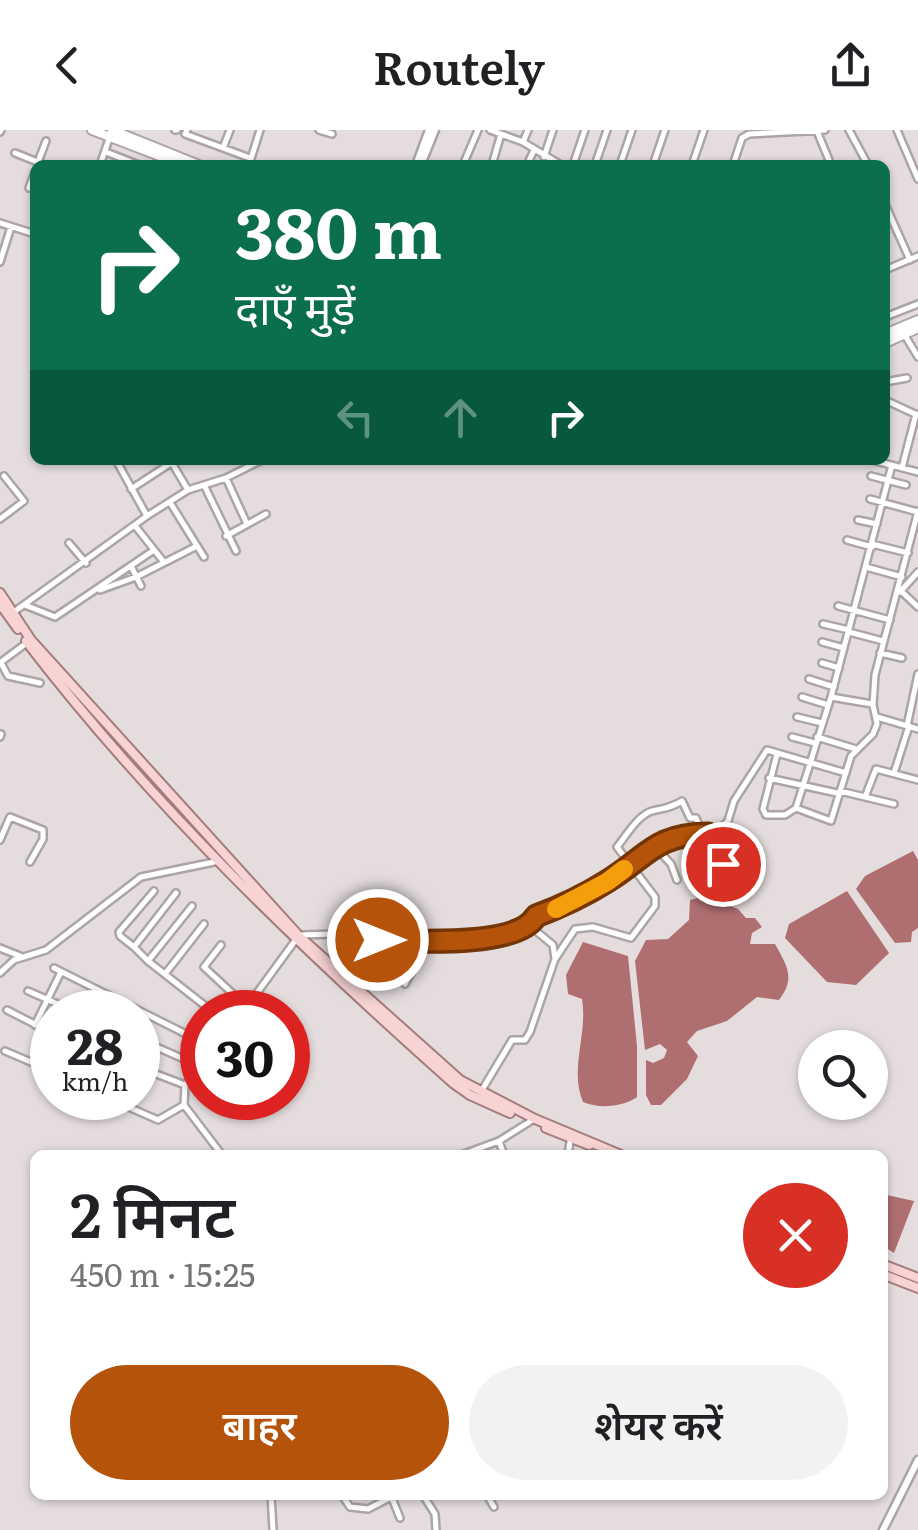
<!DOCTYPE html>
<html lang="hi">
<meta charset="utf-8">
<style>
:root{--surface:#fff;--page:#f2f2f2;--text:#202124;--muted:#757577;--accent:#b45309}
body{margin:0;font-family:Literata,"Noto Sans Devanagari",serif;background:var(--page);color:var(--text);height:100vh;display:flex;flex-direction:column;font-size:38px;white-space:nowrap}
*{box-sizing:border-box;margin:0}
p{font-size:32px;color:var(--muted)}
.icon{flex:none;width:55px;height:55px;fill:none;stroke:currentColor;stroke-width:2;stroke-linecap:round;stroke-linejoin:round}
.map{position:relative;flex:1;overflow:hidden}
.details{position:absolute;left:30px;top:1020px;width:858px;height:350px;display:flex;flex-direction:column;background:var(--surface);border-radius:15px;box-shadow:0 2px 8px #0004}
.details>*{flex:none}
.top-card{position:absolute;left:30px;top:30px;width:860px;height:305px;border-radius:15px;box-shadow:0 2px 8px #0004;background:#0b6e4f;color:#fff;overflow:hidden}
.controls{position:absolute;left:798px;top:900px;display:grid;gap:20px}
.controls a{display:grid;place-items:center;width:90px;height:90px;border-radius:50%;background:var(--surface);box-shadow:0 2px 8px #0004;font-size:50px}
.speed{position:absolute;left:30px;top:860px;display:flex;gap:20px;font-size:50px;font-weight:700;text-align:center}
.speed>*{display:grid;place-content:center;width:130px;height:130px;border-radius:50%;background:var(--surface);box-shadow:0 2px 8px #0004;line-height:1}
.speed small{font-size:25px;font-weight:400}
.speed .limit{border:15px solid #d22;background:#fff;color:#111}
.pin{position:absolute;display:grid;place-items:center;width:85px;height:85px;color:#fff;margin:-42px;border:5px solid #fff;border-radius:50%;box-shadow:0 2px 10px #0007}
.me{position:absolute;width:110px;margin:-55px;rotate:90deg;stroke-linejoin:round;filter:drop-shadow(0 0 8px #0008)}
.turn{display:flex;align-items:center;gap:35px;height:210px;padding:0 40px;font-size:45px}
.turn .icon{width:130px;height:130px;stroke-width:2.5}
.turn b{display:block;font-size:70px;line-height:85px}
.lanes{display:flex;align-items:center;height:95px;padding:0 40px;background:#0003;justify-content:center;gap:50px;direction:ltr}
.lanes .off{opacity:.35}
.round{display:grid;place-items:center;flex:none;width:105px;height:105px;border-radius:52px;background:var(--page)}
.headline{display:flex;align-items:center;justify-content:space-between;height:170px;padding:0 40px}
h1{font-size:60px;font-weight:600;line-height:75px}
.button{display:flex;gap:20px;margin-top:auto;padding:20px 40px}
.button a{flex:1;height:115px;border-radius:60px;background:var(--accent);color:#fff;font-size:40px;font-weight:600;line-height:115px;text-align:center}
.button a+a{background:var(--page);color:var(--text)}
header{display:flex;justify-content:space-between;align-items:center;height:130px;padding:0 40px;background:var(--surface);font-size:45px;font-weight:600}
.map>svg:first-child{display:block}
.water{fill:#af6f71}
.lines{fill:none;stroke-linecap:round;stroke-linejoin:round}
.minor-casing{stroke:#ada5a5;stroke-width:10}
.tertiary-casing{stroke:#ada5a5;stroke-width:11}
.secondary-casing{stroke:#ada5a5;stroke-width:12}
.primary-casing{stroke:#a37c7c;stroke-width:12}
.minor{stroke:#fff;stroke-width:5}
.tertiary{stroke:#fff;stroke-width:6}
.secondary{stroke:#fff;stroke-width:8}
.primary{stroke:#f7d3d3;stroke-width:8}
.route-casing{stroke:#753606;stroke-width:25}
.route{stroke:#b45309;stroke-width:18}
.slow{stroke:#f59e0b;stroke-width:18}
</style>
<header><svg class="icon" aria-label="back" viewBox="0 0 24 24"><path d="M15 5l-7 7 7 7"/></svg>Routely<svg class="icon" aria-label="share" viewBox="0 0 24 24"><path d="M12 15V3M7 8l5-5 5 5M5 13v7h14v-7"/></svg></header>
<div class="map">
<svg width="918" height="1400" viewBox="0 0 918 1400">
<rect width="100%" height="100%" fill="#e5dddd"/>
<path class="water" d="M913,721l5,9v68l-6,4 -1,10 -16,1 -39,-54 9,-13z
M847,761l42,62 -33,32 -29,-3 -42,-44 4,-14z
M706,766l32,13 8,9h9l7,9 -10,6 -2,11h25c12,22 21,34 4,56l-22,-3 -30,24 -30,10 -10,11 11,14 -11,23 -26,26h-10l-5,-10v-35l7,3 11,-5 3,-8 -7,-6 -15,6 -10,-89 11,-21 22,-1 21,-19 1,-20z
M583,812l45,14 9,90v51c-13,10 -39,12 -54,5 -14,-33 5,-68 -1,-103l-14,-5 -2,-19z
M887,1065l27,6 -20,52 -11,-7v-41z"/>
<g class="lines">
<defs>
<path id="minor" d="M175,0h2
M187,0l-2,4 65,24
M319,0l13,4
M490,0l33,12 38,23
M849,0l19,35
M897,0l21,49
M817,1l14,34
M0,2l1,-2
M523,12l5,-12
M223,18l7,-18
M106,22l33,13
M15,23l30,12
M544,27l9,-27
M38,32l8,-21
M100,35l10,-29
M249,35l11,-35
M463,35l15,-35
M492,35l9,-31
M527,35l7,-15
M573,35l12,-35
M595,35l12,-35
M620,35l12,-35
M653,35l12,-35
M692,35l12,-35
M733,35l9,-27 7,-4 76,-4
M29,58l6,-16
M885,74l25,56
M0,93l35,11
M0,132l11,-35
M885,140l33,-14
M885,187l33,-13
M904,204l14,23
M885,252l22,-4
M885,270l30,14
M116,330l31,56
M319,330h15
M872,330l46,12
M172,333l16,27
M902,338l14,-54
M871,346l35,9
M226,348l36,-18
M205,357l31,64
M131,359l40,-26
M870,369l48,13
M171,374l33,53
M0,389l24,-18 -20,-25
M858,390l19,4
M136,397l27,34
M226,406l40,-22
M847,410l25,7
M69,413l17,20
M872,414l36,9
M131,436l10,20
M866,437l36,10
M100,460l36,-13 61,-31
M901,461l17,16
M900,462l18,-20
M25,475l30,12 99,-67
M838,476l52,14
M11,484l136,-98 41,-26 38,-12 21,46
M823,494l26,6
M849,502l34,9
M822,512l22,6
M880,523l22,5
M1,532l27,-20
M1,533l7,13 32,7
M822,533l17,5
M809,549l25,8
M802,567l26,8
M831,567l41,7
M797,587l25,6
M877,587l41,12
M907,596l11,-52
M0,607l1,-3
M792,607l23,6
M817,607l39,12
M777,624l-14,55 3,6h19l11,-7 35,-111 61,-232
M894,643l15,-47
M769,648l68,15
M840,661l54,13
M865,667l11,-28 42,11
M796,678l35,13 20,-65 22,-22 4,-10 -4,-19 2,-30 43,-164
M708,704l1,13 14,17
M0,710l10,-23 33,13v9l-13,23
M654,716l17,18 6,16
M192,776l-44,55 65,51
M301,805l33,-1 44,7 90,-1 28,-2 34,-12 6,-10 71,-35 45,-33 28,-14h35l13,-13 6,-20 33,-51 79,23
M221,815l-17,22 43,40
M134,817l-14,-11 -1,-4 35,-41
M0,818l20,8
M555,829l20,-30 18,-2 38,11 24,-32v-9l-38,-50c9,-11 21,-32 35,-36 11,-3 17,-2 30,-10l8,17h6l7,16
M148,831l-14,-14 42,-54
M54,838l148,74
M0,843l14,-13 32,-10 95,-73 78,-16
M165,844l39,-50
M405,854l13,-24 -1,-19
M28,861l48,21
M7,880l45,23
M87,882l11,-22
M243,882l54,-74
M35,895l26,-53
M138,909l62,27
M5,921l47,20
M202,933l-17,22 -1,20 38,50
M138,937l47,18
M145,940l9,-24
M482,960l30,-50h13l5,-8 25,-73 -2,-14 -23,-19
M108,968l50,22 26,-15
M499,1011l5,14
M461,1025l38,-14 35,-22
M568,1025l3,-20
M271,1365l2,35
M342,1365l8,12 18,2 27,-14
M423,1365l12,19 1,16
M445,1365h1
M487,1365l7,12
M392,1368l8,20"/>
<path id="tertiary" d="M416,35l13,-35
M421,35l14,-35
M883,1400l35,-70"/>
<path id="secondary" d="M92,0l91,35
M112,0l87,35
M885,204l33,-14
M885,213l33,-15"/>
<path id="primary" d="M0,463l31,47 268,296 161,144 75,39 86,36
M0,474l18,25
M26,511c125,163 274,306 427,442l17,12 40,18
M546,998l43,17
M882,1134l36,14
M882,1144l36,14"/>
</defs>
<use href="#minor" class="minor-casing"/>
<use href="#tertiary" class="tertiary-casing"/>
<use href="#secondary" class="secondary-casing"/>
<use href="#primary" class="primary-casing"/>
<use href="#minor" class="minor"/>
<use href="#tertiary" class="tertiary"/>
<use href="#secondary" class="secondary"/>
<use href="#primary" class="primary"/>
</g>
<g class="lines">
<defs>
<path id="route" d="M378,810c35,1 140,8 158,-24 24,-9 48,-20 70,-34 41,-25 49,-48 102,-48l1,13 14,17"/>
</defs>
<use href="#route" class="route-casing"/>
<use href="#route" class="route"/>
<path class="slow" d="M556,779l51,-27 17,-13"/>
</g>
</svg>
<div class="controls">
<a><svg class="icon" aria-label="search" viewBox="0 0 24 24"><circle cx="10" cy="10" r="6"/><path d="M15 15l6 6"/></svg></a>
</div>
<div class="speed"><div>28<small>km/h</small></div><div class="limit">30</div></div>
<div class="pin" style="left:723px;top:734px;background:#d93025"><svg class="icon" aria-label="arrive" viewBox="0 0 24 24"><path d="M6 21V4h12l-3 4 3 4H6"/></svg></div>
<svg class="me" style="left:378px;top:810px" viewBox="-20 -20 40 40"><circle r="17" fill="#b45309" stroke="#fff" stroke-width="3"/><path d="M0-11L8 9 0 5-8 9z" fill="#fff"/></svg>
<div class="top-card">
<div class="turn"><svg class="icon" aria-label="right" viewBox="0 0 24 24"><path d="M7 20v-9h11M14 6l5 5-5 5"/></svg><div><b>380 m</b>दाएँ मुड़ें</div></div>
<div class="lanes"><svg class="icon off" aria-label="left" viewBox="0 0 24 24"><path d="M17 20v-9H6M10 6l-5 5 5 5"/></svg><svg class="icon off" aria-label="ahead" viewBox="0 0 24 24"><path d="M12 20V5M6 11l6-6 6 6"/></svg><svg class="icon" aria-label="right" viewBox="0 0 24 24"><path d="M7 20v-9h11M14 6l5 5-5 5"/></svg></div>
</div>
<section class="details">
<div class="headline"><div><h1>2 मिनट</h1><p>450 m · 15:25</p></div><a class="round" style="background:#d93025;color:#fff"><svg class="icon" aria-label="close" viewBox="0 0 24 24"><path d="M6 6l12 12M18 6L6 18"/></svg></a></div>
<div class="button"><a>बाहर</a><a>शेयर करें</a></div>
</section>
</div>
